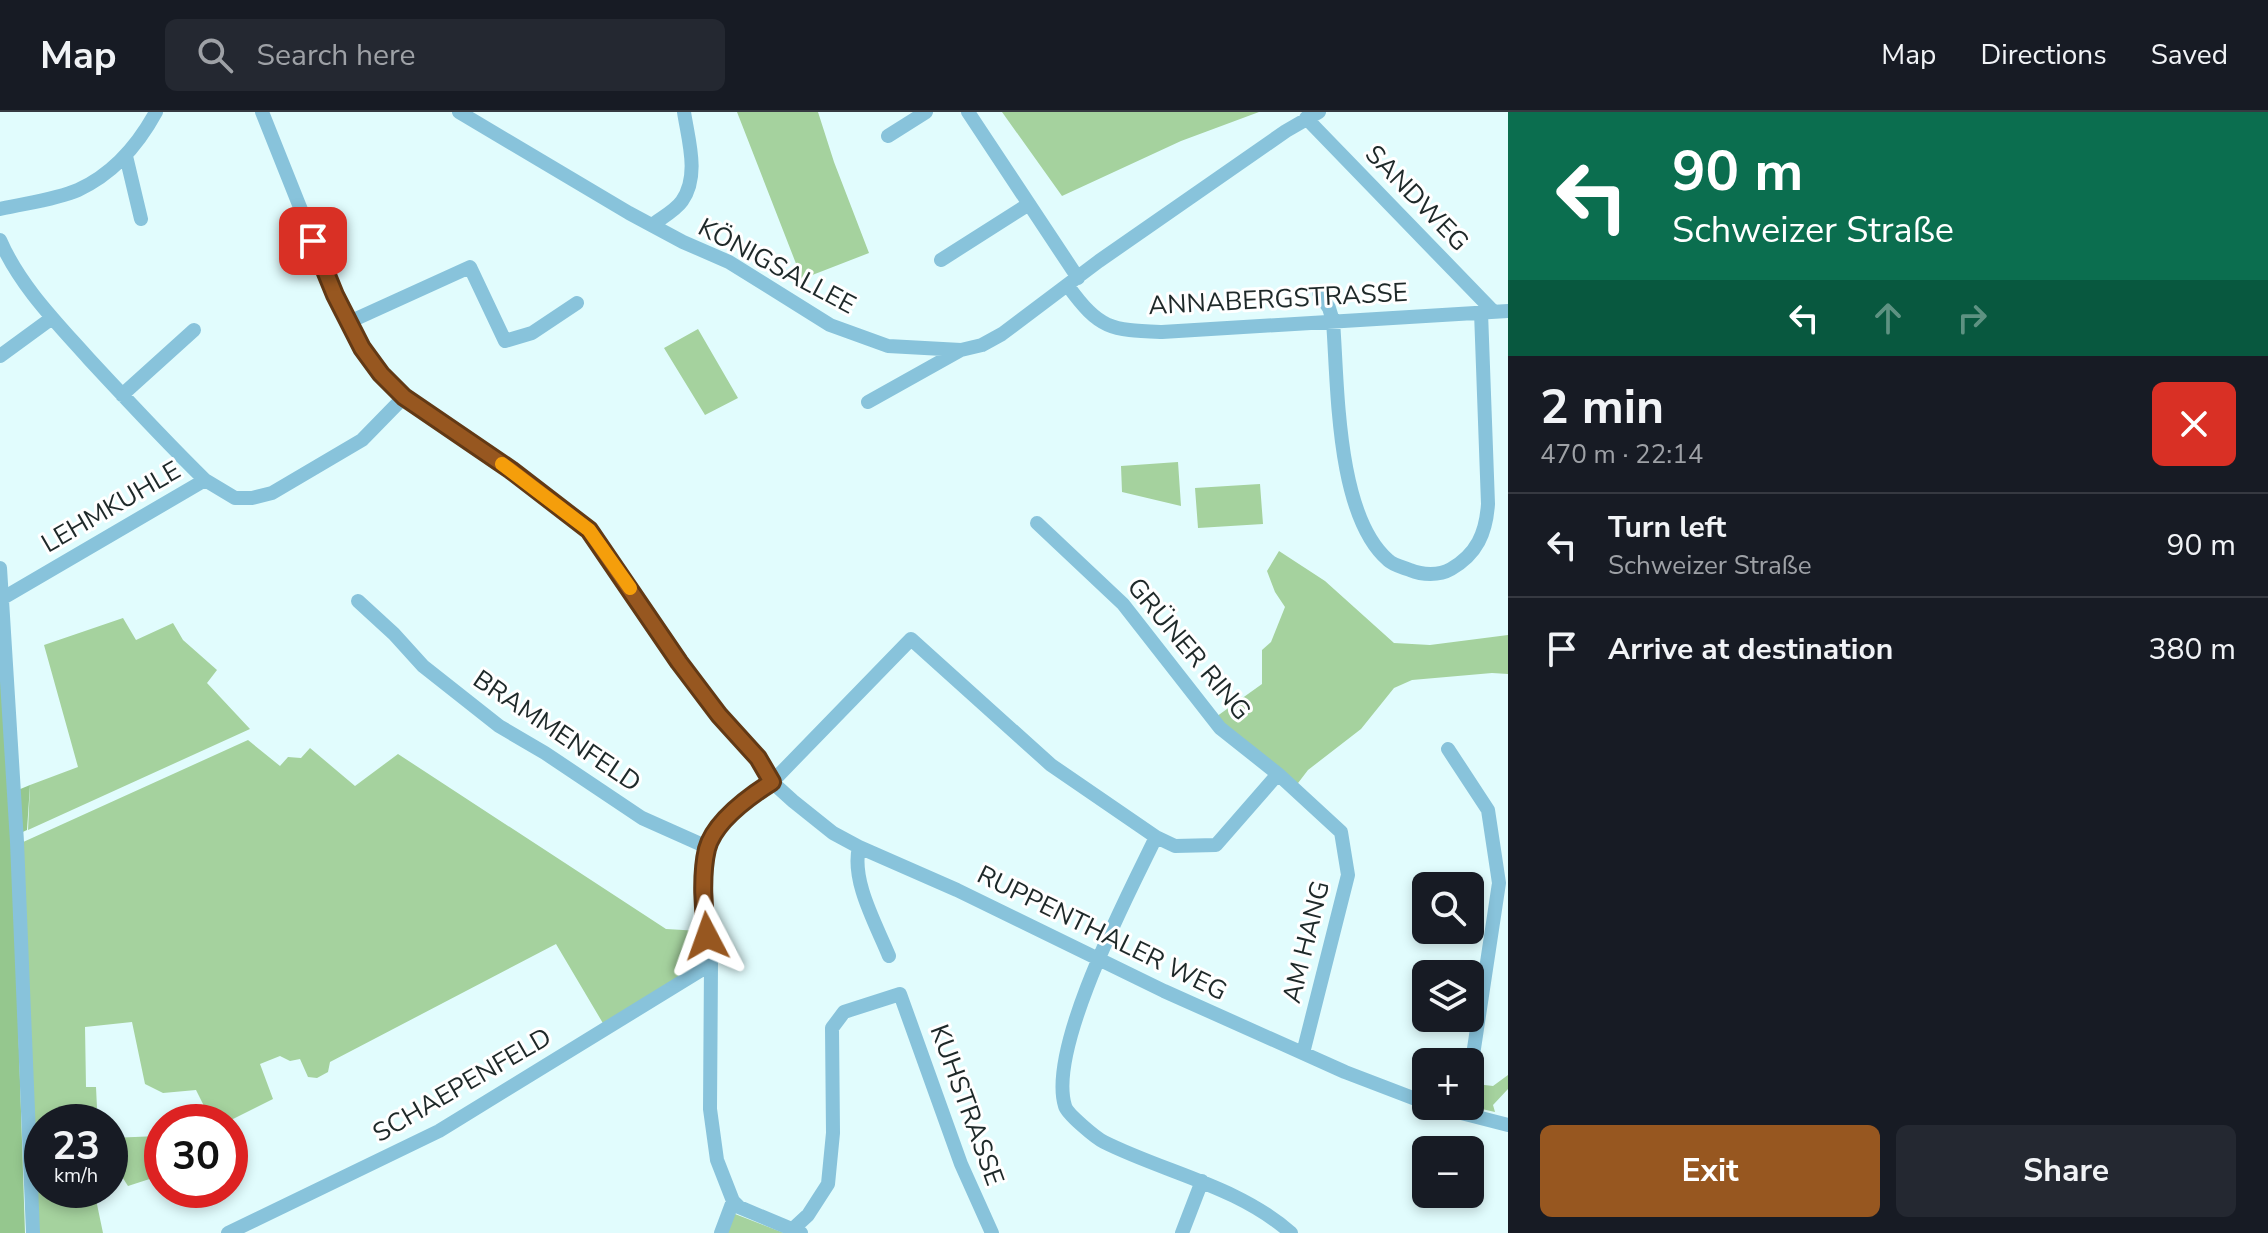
<!DOCTYPE html>
<meta charset="utf-8">
<style>
:root{--surface:#171b24;--page:#242831;--text:#f1f3f6;--muted:#9ea1a6;--line:#363941;--accent:#975720}
body{margin:0;font-family:"Nunito Sans",sans-serif;background:var(--page);color:var(--text);height:100vh;display:flex;flex-direction:column;font-size:30px;white-space:nowrap}
*{box-sizing:border-box;margin:0}
p{font-size:26px;color:var(--muted)}
.icon{flex:none;width:44px;height:44px;fill:none;stroke:currentColor;stroke-width:2;stroke-linecap:round;stroke-linejoin:round}
.map{position:relative;flex:1;overflow:hidden}
.drawer{display:flex;flex-direction:column;background:var(--surface);width:760px}
.drawer>*{flex:none}
.guide{background:#0b6e4f;color:#fff;overflow:hidden}
.controls{position:absolute;left:1412px;top:760px;display:grid;gap:16px}
.controls a{display:grid;place-items:center;width:72px;height:72px;border-radius:12px;background:var(--surface);box-shadow:0 4px 12px #0003;font-size:40px}
.speed{position:absolute;left:24px;top:992px;display:flex;gap:16px;font-size:40px;font-weight:700;text-align:center}
.speed>*{display:grid;place-content:center;width:104px;height:104px;border-radius:50%;background:var(--surface);box-shadow:0 4px 12px #0003;line-height:1}
.speed small{font-size:20px;font-weight:400}
.speed .limit{border:12px solid #d22;background:#fff;color:#111}
.pin{position:absolute;display:grid;place-items:center;width:68px;height:68px;color:#fff;margin:-34px;border-radius:16px;box-shadow:0 4px 12px #0006}
.me{position:absolute;width:88px;margin:-44px;rotate:356deg;stroke-linejoin:round;filter:drop-shadow(0 0 6px #0008)}
.turn{display:flex;align-items:center;gap:28px;height:168px;padding:0 32px;font-size:36px}
.turn .icon{width:104px;height:104px;stroke-width:2.5}
.turn b{display:block;font-size:56px;line-height:68px}
.lanes{display:flex;align-items:center;height:76px;padding:0 32px;background:#0003;justify-content:center;gap:40px;direction:ltr}
.lanes .off{opacity:.35}
.round{display:grid;place-items:center;flex:none;width:84px;height:84px;border-radius:12px;background:var(--page)}
.summary{display:flex;align-items:center;justify-content:space-between;height:136px;padding:0 32px}
h1{font-size:48px;font-weight:700;line-height:60px}
.action{display:flex;gap:16px;margin-top:auto;padding:16px 32px}
.action a{flex:1;height:92px;border-radius:12px;background:var(--accent);color:#fff;font-size:32px;font-weight:700;line-height:92px;text-align:center}
.action a+a{background:var(--page);color:var(--text)}
ul{padding:0;list-style:none}
li{display:flex;align-items:center;gap:24px;height:104px;padding:0 32px;border-top:2px solid var(--line)}
li div{flex:1}
li b{display:block;font-size:30px}
li em{font-style:normal}
header{display:flex;align-items:center;gap:48px;box-sizing:border-box;height:112px;padding:0 40px;background:var(--surface);border-bottom:2px solid var(--line)}
header strong{font-size:38px}
nav{display:flex;gap:44px;margin-inline-start:auto;font-size:28px}
.search{width:560px;height:72px;background:var(--page);display:flex;align-items:center;gap:20px;box-sizing:border-box;padding:0 28px;border-radius:12px;color:var(--muted);font-size:30px}
main{display:flex;flex:1;min-height:0}
.map>svg:first-child{display:block}
.green{fill:#a5d29e}
.forest{fill:#95c78e}
.lines{fill:none;stroke-linecap:round;stroke-linejoin:round}
.minor{stroke:#88c3db;stroke-width:14}
.route-casing{stroke:#623915;stroke-width:20}
.route{stroke:#975720;stroke-width:14}
.slow{stroke:#f59e0b;stroke-width:14}
.labels{text-anchor:middle;dominant-baseline:central;stroke-width:6;stroke-linejoin:round;paint-order:stroke}
.street-label{font-size:26px;fill:#1e2929;stroke:#fff}
</style>
<header>
<strong>Map</strong>
<div class="search"><svg class="icon" aria-label="search" viewBox="0 0 24 24"><circle cx="10" cy="10" r="6"/><path d="M15 15l6 6"/></svg>Search here</div>
<nav><a>Map</a><a>Directions</a><a>Saved</a></nav>
</header>
<main>
<div class="map">
<svg width="1508" height="1121" viewBox="0 0 1508 1121">
<rect width="100%" height="100%" fill="#e1fcfd"/>
<path class="green" d="M737,0h81l16,50 35,91 -67,26z
M1002,0h257l-78,29 -119,55z
M698,217l40,69 -33,17 -41,-67z
M1178,350l3,44 -59,-14 -1,-26z
M1260,372l3,40 -65,4 -3,-40z
M1279,439l46,30 69,62 36,2 78,-10v39l-16,-1 -80,7 -18,8 -33,41 -53,41 -13,17 -82,-68 49,-35v-34l9,-8 14,-35 -10,-15 -8,-21z
M123,506l13,22 37,-17 10,17 34,30 -10,13 43,46 -222,101 2,-45 48,-18 -34,-122z
M248,628l32,26 8,-9 13,1 9,-10 45,38 43,-32 268,175 34,2 4,33 -100,61 -48,-81 -226,118 -2,10 -11,6 -9,-1 -8,-18 -10,2 -10,-5 -20,8 13,35 -46,23h-15l-16,-32 -33,3 -18,-9 -13,-62 -47,5 1,60h10l1,21 -11,1 1,13h-45v68h52l9,43h-66l-16,-390z
M1508,963v14l-15,16 2,7 -22,-5 3,-23 17,2z
M159,1024l3,13v26l-34,11 -9,-14 -9,-3v-31z
M735,1102l49,19h-58z"/>
<path class="forest" d="M0,530l18,148 12,-5 -3,45 -15,7 13,396h-25z"/>
<g class="lines">
<path class="minor" d="M262,0l73,183 27,53 19,26 23,23 107,73 78,60 19,25 71,107 40,53 39,43 14,24 21,19 40,32 26,14 98,43 207,101 181,81 81,31
M459,0l170,101 54,29 46,20 101,63 58,21 73,4 21,-5 20,-11 97,-73 187,-130 33,-19
M968,0l110,166
M1306,6l187,193
M888,24l38,-24
M126,44l15,63
M0,97c25,-6 55,-9 78,-19 35,-16 60,-45 78,-78
M652,113c9,-7 23,-14 30,-24 18,-25 6,-62 2,-89
M0,128c20,46 56,82 89,119 38,41 76,82 116,121
M941,148l88,-56
M1068,174c32,44 43,44 94,46l346,-21
M1319,181l10,15 4,13c5,65 3,194 55,239 5,5 14,7 22,10 12,5 29,6 41,-1 26,-15 35,-36 37,-65l-7,-192
M349,210l121,-55 35,74 27,-8 45,-30
M0,244l52,-38
M122,283l72,-65
M868,290l93,-52
M0,456l17,274 16,391
M3,486l202,-118 30,18h17l20,-5 90,-53 42,-43
M358,489l36,33 29,32 76,60 46,27 97,65 65,29
M1448,637l40,61 11,73 -29,192
M1278,662l63,58 7,43 -45,178
M1156,725c-27,56 -109,211 -91,269 2,8 31,32 39,36 62,31 134,44 187,91
M859,735c-8,34 17,77 30,109
M1434,994l74,19
M733,1089l6,6 62,26
M794,1116l14,-13 20,-31 5,-51 -1,-105 12,-16 56,-18 61,170 31,69
M228,1121l211,-102 272,-167
M721,1121l12,-32 -16,-41 -7,-51 1,-145 -8,-55 4,-62 11,-17 25,-30 29,-18 139,-143 140,126 105,72 19,9 41,-1 62,-71 -58,-46 -97,-124 -86,-81
M1182,1121l20,-52"/>
</g>
<g class="lines">
<defs>
<path id="route" d="M313,129l22,54 27,53 19,26 23,23 107,73 78,60 90,132 40,53 39,43 14,24c-22,14 -58,40 -65,67 -6,25 -4,62 0,87"/>
</defs>
<use href="#route" class="route-casing"/>
<use href="#route" class="route"/>
<path class="slow" d="M502,352l87,66 41,58"/>
</g>
<g class="labels">
<g class="street-label">
<text transform="translate(1417 86) rotate(46)">SANDWEG</text>
<text transform="translate(777 154) rotate(28)">KÖNIGSALLEE</text>
<text transform="translate(1278 187) rotate(-3)">ANNABERGSTRASSE</text>
<text transform="translate(111 395) rotate(-30)">LEHMKUHLE</text>
<text transform="translate(1189 537) rotate(50)">GRÜNER RING</text>
<text transform="translate(557 619) rotate(34)">BRAMMENFELD</text>
<text transform="translate(1102 821) rotate(26)">RUPPENTHALER WEG</text>
<text transform="translate(1306 830) rotate(-76)">AM HANG</text>
<text transform="translate(462 973) rotate(-30)">SCHAEPENFELD</text>
<text transform="translate(967 993) rotate(70)">KUHSTRASSE</text>
</g>
</g>
</svg>
<div class="controls">
<a><svg class="icon" aria-label="search" viewBox="0 0 24 24"><circle cx="10" cy="10" r="6"/><path d="M15 15l6 6"/></svg></a>
<a><svg class="icon" aria-label="layers" viewBox="0 0 24 24"><path d="M12 4l9 5-9 5-9-5zM3 14l9 5 9-5"/></svg></a>
<a>+</a>
<a>−</a>
</div>
<div class="speed"><div>23<small>km/h</small></div><div class="limit">30</div></div>
<div class="pin" style="left:313px;top:129px;background:#d93025"><svg class="icon" aria-label="arrive" viewBox="0 0 24 24"><path d="M6 21V4h12l-3 4 3 4H6"/></svg></div>
<svg class="me" style="left:707px;top:824px" viewBox="-20 -20 40 40"><path d="M0-17L14 15 0 8-14 15z" fill="#975720" stroke="#fff" stroke-width="4"/></svg>
</div>
<section class="drawer">
<div class="guide">
<div class="turn"><svg class="icon" aria-label="left" viewBox="0 0 24 24"><path d="M17 20v-9H6M10 6l-5 5 5 5"/></svg><div><b>90 m</b>Schweizer Straße</div></div>
<div class="lanes"><svg class="icon" aria-label="left" viewBox="0 0 24 24"><path d="M17 20v-9H6M10 6l-5 5 5 5"/></svg><svg class="icon off" aria-label="ahead" viewBox="0 0 24 24"><path d="M12 20V5M6 11l6-6 6 6"/></svg><svg class="icon off" aria-label="right" viewBox="0 0 24 24"><path d="M7 20v-9h11M14 6l5 5-5 5"/></svg></div>
</div>
<div class="summary"><div><h1>2 min</h1><p>470 m · 22:14</p></div><a class="round" style="background:#d93025;color:#fff"><svg class="icon" aria-label="close" viewBox="0 0 24 24"><path d="M6 6l12 12M18 6L6 18"/></svg></a></div>
<ul>
<li><svg class="icon" aria-label="left" viewBox="0 0 24 24"><path d="M17 20v-9H6M10 6l-5 5 5 5"/></svg><div><b>Turn left</b><p>Schweizer Straße</p></div><em>90 m</em></li>
<li><svg class="icon" aria-label="arrive" viewBox="0 0 24 24"><path d="M6 21V4h12l-3 4 3 4H6"/></svg><div><b>Arrive at destination</b></div><em>380 m</em></li>
</ul>
<div class="action"><a>Exit</a><a>Share</a></div>
</section>
</main>
